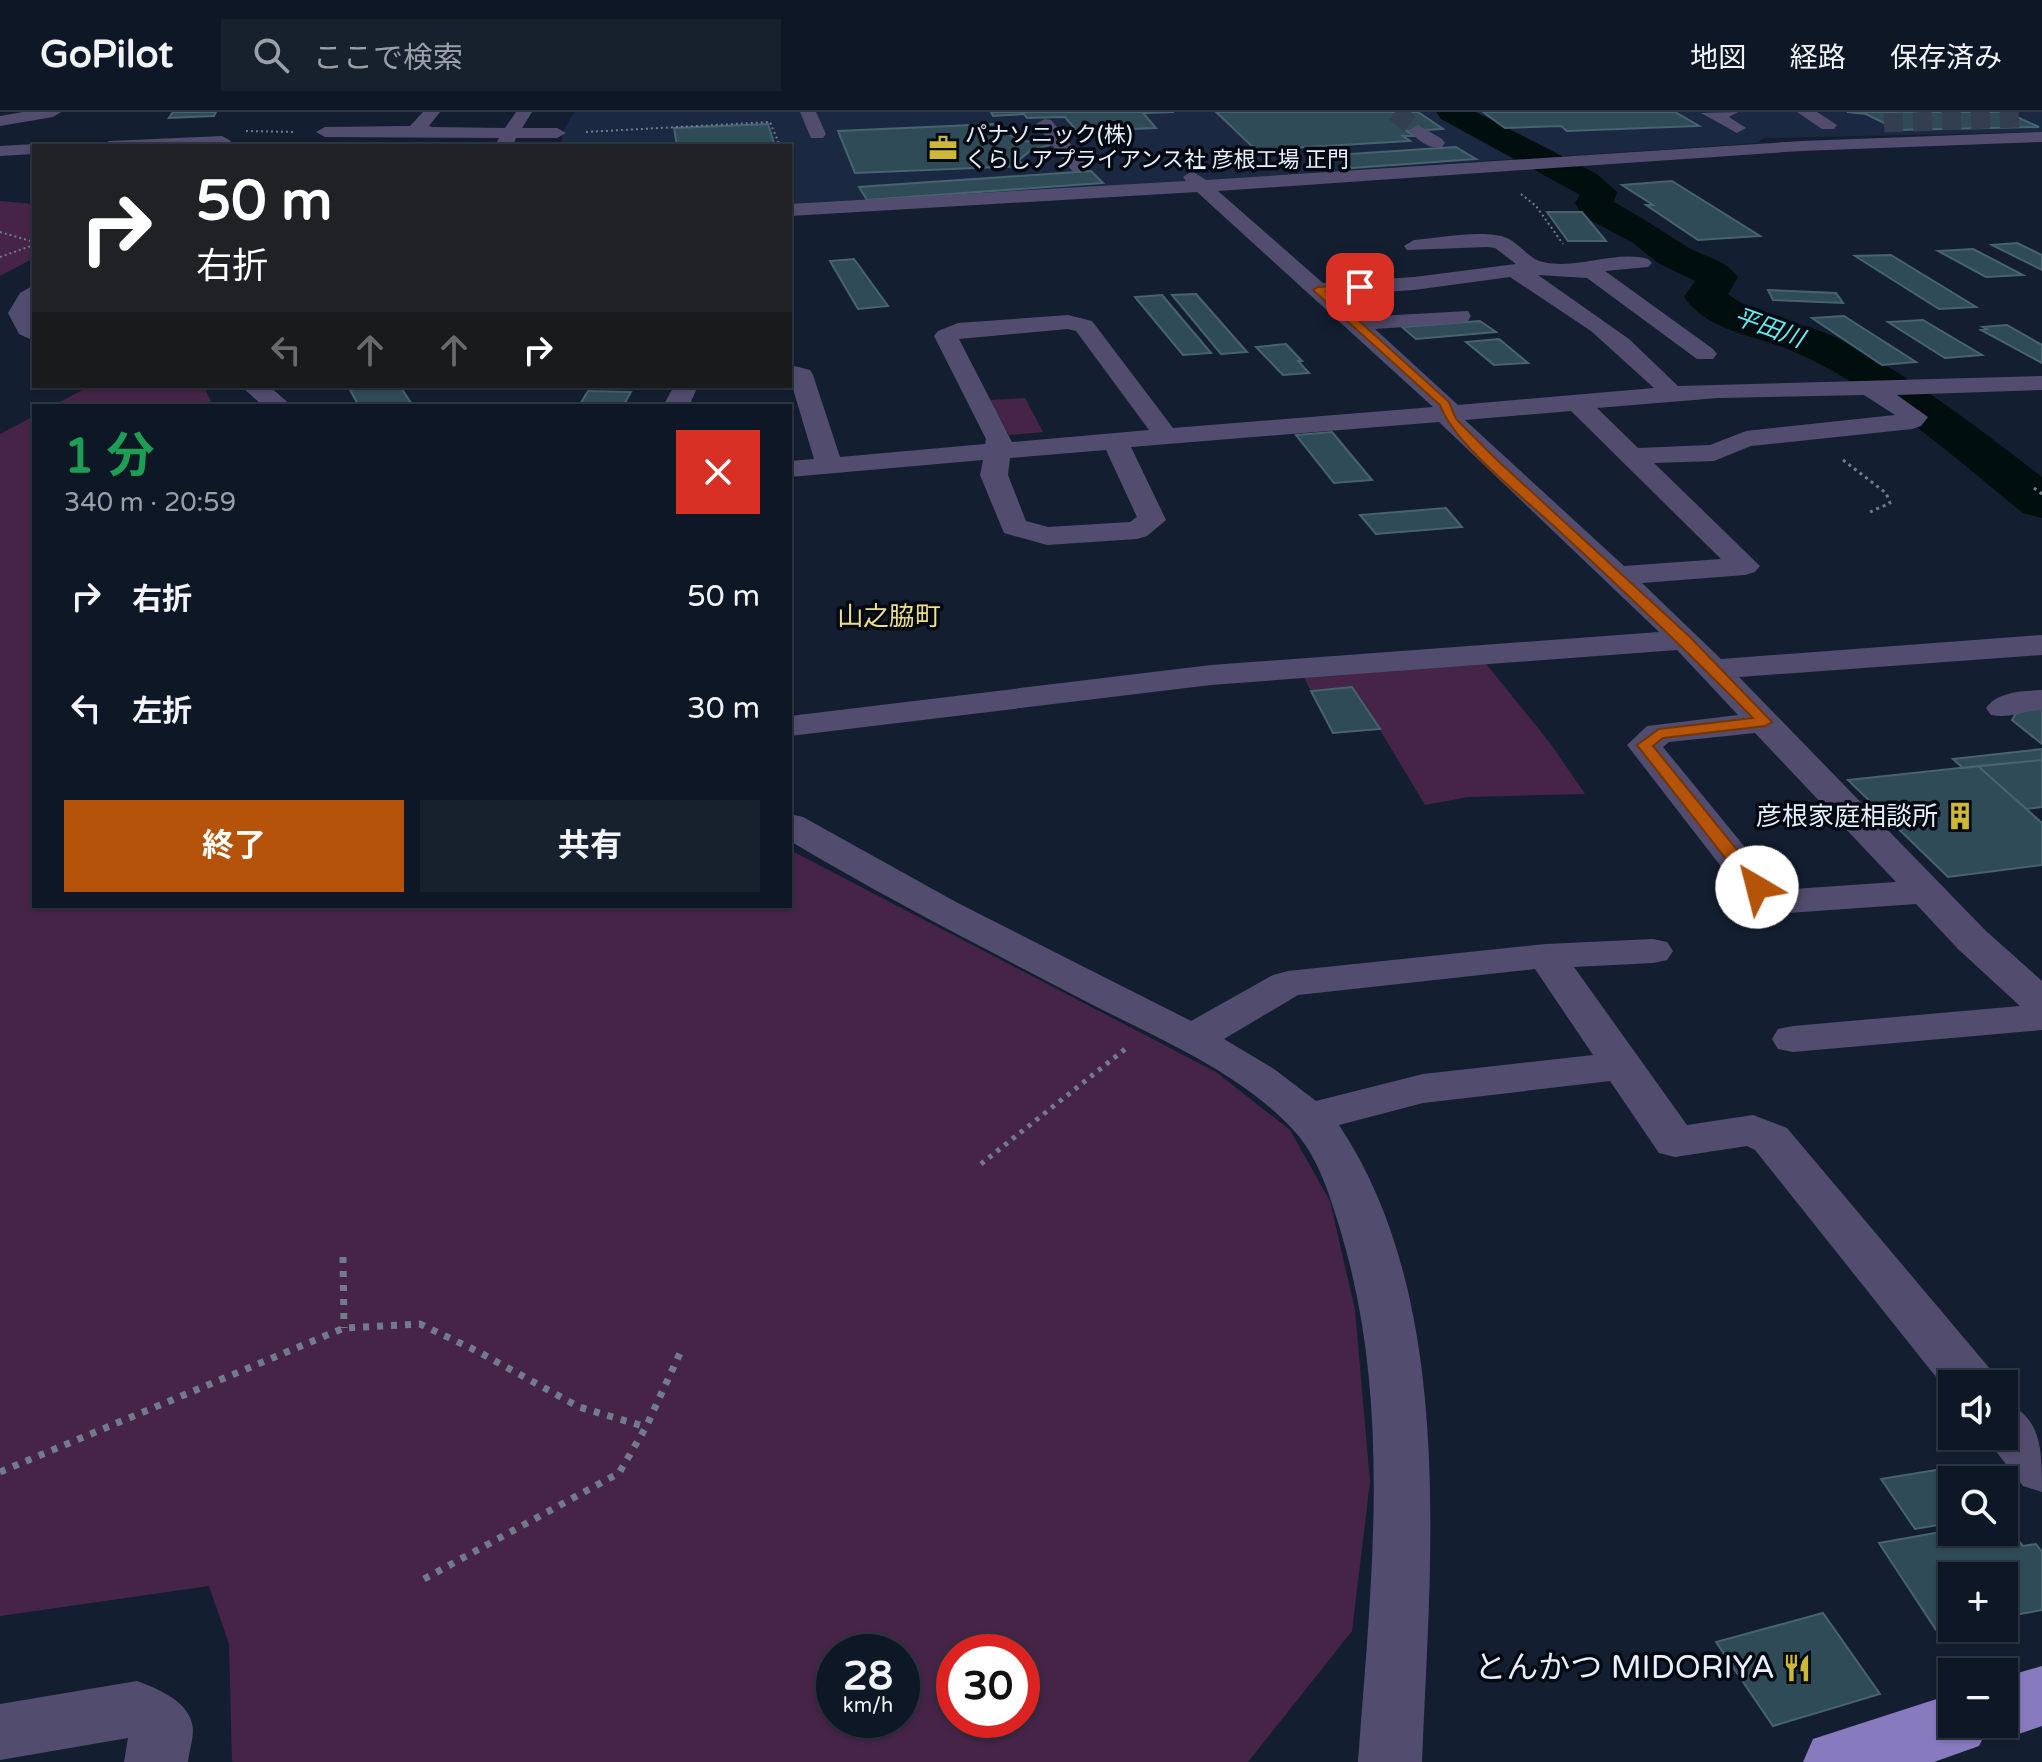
<!DOCTYPE html>
<html lang="ja">
<meta charset="utf-8">
<style>
:root{--surface:#0e1725;--page:#17202d;--text:#f1f3f6;--muted:#9b9fa7;--line:#2e3642;--accent:#b45309}
body{margin:0;font-family:"Varela Round","Noto Sans JP",sans-serif;background:var(--page);color:var(--text);height:100vh;display:flex;flex-direction:column;font-size:30px;white-space:nowrap}
*{box-sizing:border-box;margin:0}
p{font-size:26px;color:var(--muted)}
.icon{flex:none;width:44px;height:44px;fill:none;stroke:currentColor;stroke-width:2;stroke-linecap:round;stroke-linejoin:round}
.map{position:relative;flex:1;overflow:hidden}
.sheet{position:absolute;left:32px;top:292px;width:760px;height:504px;display:flex;flex-direction:column;background:var(--surface);border-radius:0px;box-shadow:0 2px 6px #0004,0 0 0 2px var(--line)}
.sheet>*{flex:none}
.top-card{position:absolute;left:32px;top:32px;width:760px;height:244px;border-radius:0px;box-shadow:0 2px 6px #0004,0 0 0 2px var(--line);background:#202124;color:#fff;overflow:hidden}
.buttons{position:absolute;left:1938px;top:1258px;display:grid;gap:16px}
.buttons a{display:grid;place-items:center;width:80px;height:80px;border-radius:0px;background:var(--surface);box-shadow:0 2px 6px #0004,0 0 0 2px var(--line);font-size:40px}
.speed{position:absolute;left:816px;top:1522px;display:flex;gap:16px;font-size:40px;font-weight:700;text-align:center}
.speed>*{display:grid;place-content:center;width:104px;height:104px;border-radius:50%;background:var(--surface);box-shadow:0 2px 6px #0004,0 0 0 2px var(--line);line-height:1}
.speed small{font-size:20px;font-weight:400}
.speed .limit{border:12px solid #d22;background:#fff;color:#111}
.pin{position:absolute;display:grid;place-items:center;width:68px;height:68px;color:#fff;margin:-34px;border-radius:16px;box-shadow:0 4px 12px #0006}
.me{position:absolute;width:88px;margin:-44px;rotate:323deg;stroke-linejoin:round;filter:drop-shadow(0 0 6px #0008)}
.turn{display:flex;align-items:center;gap:28px;height:168px;padding:0 32px;font-size:36px}
.turn .icon{width:104px;height:104px;stroke-width:2.5}
.turn b{display:block;font-size:56px;line-height:68px}
.lanes{display:flex;align-items:center;height:76px;padding:0 32px;background:#0003;justify-content:center;gap:40px;direction:ltr}
.lanes .off{opacity:.35}
.round{display:grid;place-items:center;flex:none;width:84px;height:84px;border-radius:0px;background:var(--page)}
.overview{display:flex;align-items:center;justify-content:space-between;height:136px;padding:0 32px}
h1{font-size:48px;font-weight:700;line-height:60px;color:#1e9e55}
.button{display:flex;gap:16px;margin-top:auto;padding:16px 32px}
.button a{flex:1;height:92px;border-radius:0px;background:var(--accent);color:#fff;font-size:32px;font-weight:700;line-height:92px;text-align:center}
.button a+a{background:var(--page);color:var(--text)}
ul{padding:0;list-style:none}
li{display:flex;align-items:center;gap:24px;height:112px;padding:0 32px}
li div{flex:1}
li b{display:block;font-size:30px}
li em{font-style:normal}
header{display:flex;align-items:center;gap:48px;box-sizing:border-box;height:112px;padding:0 40px;background:var(--surface);border-bottom:2px solid var(--line)}
header strong{font-size:38px}
nav{display:flex;gap:44px;margin-inline-start:auto;font-size:28px}
.search{width:560px;height:72px;background:var(--page);display:flex;align-items:center;gap:20px;box-sizing:border-box;padding:0 28px;border-radius:0px;color:var(--muted);font-size:30px}
.map>svg:first-child{display:block}
.built{fill:#1a2941}
.green{fill:#452448;fill-rule:evenodd}
.lines{fill:none;stroke-linecap:round;stroke-linejoin:round}
.river{fill:#000e0e;fill-rule:evenodd}
.building{fill:#2f4b57;stroke:#476370;stroke-width:2}
.minor-tunnel{stroke:#333e50;stroke-width:19;stroke-dasharray:19 10;stroke-linecap:butt}
.path-far3{stroke:#717b8b;stroke-width:2;stroke-dasharray:2 3;stroke-linecap:butt}
.path-far2{stroke:#717b8b;stroke-width:3;stroke-dasharray:3 4;stroke-linecap:butt}
.path-far1{stroke:#717b8b;stroke-width:5;stroke-dasharray:4 6;stroke-linecap:butt}
.path{stroke:#717b8b;stroke-width:7;stroke-dasharray:6 8;stroke-linecap:butt}
.minor{fill:#524d6e;fill-rule:evenodd}
.major{fill:#877abe;fill-rule:evenodd}
.route{fill:#b45309;stroke:#753606;stroke-width:2}
.labels{text-anchor:middle;dominant-baseline:central;stroke-width:7;stroke-linejoin:round;paint-order:stroke}
.far-poi-label{font-size:22px;fill:#e8f0fd;stroke:#050911;text-anchor:start}
.far-water-label{font-size:24px;font-style:italic;fill:#64efef;stroke:#050911}
.far-quarter-label{font-size:26px;fill:#ecde8f;stroke:#050911}
.poi-label{font-size:26px;fill:#e8f0fd;stroke:#050911;text-anchor:end}
.near-poi-label{font-size:32px;fill:#e8f0fd;stroke:#050911;text-anchor:end}
</style>
<header>
<strong>GoPilot</strong>
<div class="search"><svg class="icon" aria-label="search" viewBox="0 0 24 24"><circle cx="10" cy="10" r="6"/><path d="M15 15l6 6"/></svg>ここで検索</div>
<nav><a>地図</a><a>経路</a><a>保存済み</a></nav>
</header>
<div class="map">
<svg width="2042" height="1650" viewBox="0 0 2042 1650">
<rect width="100%" height="100%" fill="#131f31"/>
<path class="built" d="M574,0h865l84,46 -450,32 -283,15v-59h-229l2,-14z
M1471,0h571v20l-279,6 -5,5 -208,14z"/>
<path class="green" d="M0,89l34,3v54l-34,18z
M90,274h114l9,20h-161z
M1025,286l18,34 -34,3 -19,-35z
M34,304v490h756v-56l426,222 74,58 40,71 25,109 15,172 -18,149 -104,131h-1012l-4,-1 -3,-117 -20,-58 -209,30v-1182zM902,1540v68h-68v-68zM954,1540h68v68h-68z
M1483,548l67,83 35,51 -117,3 -43,8 -45,-75 -47,3 -33,-63z"/>
<g class="lines">
<path class="river" d="M1436,0h40l121,62 20,18 -3,10c25,14 47,28 70,43 18,12 42,14 54,32l-10,17c31,24 74,27 109,44 73,37 140,89 205,139v41l-19,-5c-69,-56 -148,-127 -231,-162 -36,-16 -84,-19 -108,-54l11,-16 -37,-18 -25,-20 -50,-27 -8,-13 5,-8 -9,-5 -130,-71z"/>
</g>
<path class="building" d="M173,0h43l-2,4 -45,2z
M991,0h183l-31,1 13,15 -79,3 -12,-14 -38,1 -3,-4 -31,2z
M1216,0h202l25,17 -36,2 7,5h-11l7,5 -154,9z
M1483,0h192l24,14 -132,5 -6,-5 -56,2z
M1847,0h159l33,15 -141,3 -32,-16z
M768,12l7,22h-98l-3,-18z
M994,12l9,9 22,8 28,3 -23,7 -11,9 4,6 -168,7 -17,-42z
M1456,35l20,12 -124,9 -18,-13z
M1091,59l12,12 -236,17 -8,-13z
M1672,69l88,55 -62,4 -52,-35h7l-31,-20z
M1547,100h35l24,29h-38z
M2017,131l25,12v15l-50,-25z
M1973,137l50,26 -37,2 -48,-26z
M1891,143l85,52 -37,2 -84,-53z
M854,147l34,47 -30,3 -28,-48z
M1768,178l68,3 7,10 -70,-3z
M1196,182l51,58 -26,2 -49,-59z
M1162,183l49,58 -28,2 -48,-58z
M1844,204l72,46 -34,3 -70,-47z
M1923,208l59,35 -37,3 -57,-36z
M1480,209l16,11 -80,7 -14,-12z
M2007,213l35,20v18l-61,-33 6,-1 -4,-2z
M1499,227l29,24 -34,2 -28,-23z
M1286,232l16,17h-4l11,12 -26,2 -27,-28z
M374,274h26l13,20h-54l-9,-16z
M588,279l43,1 -8,14h-44z
M1332,320l40,48 -38,3 -38,-48z
M1446,396l16,19 -86,7 -16,-19z
M1352,575l28,42 -47,4 -22,-42z
M2042,595v37l-30,-24 6,-10z
M2042,637v11l-79,8 -10,-9z
M2042,648v47l-16,2 -48,-43z
M1978,654l64,57v42l-94,12 -100,-97z
M1948,1356l9,12h-5v46l-2,-3 -35,6 -34,-50z
M2004,1411l19,23 13,-2 6,8v58l-38,7v-41h-52v51l-16,3 -57,-87 73,-13 52,2z
M1823,1501l57,81 -107,32 -57,-84z"/>
<g class="lines">
<path class="minor-tunnel" d="M1395,0l23,18
M1884,11l136,-5"/>
<path class="path-far3" d="M246,19l50,1
M586,20l184,-10 10,24
M1521,82l15,12 27,38
M0,120l34,10
M0,145l34,-12"/>
<path class="path-far2" d="M1843,348l43,33 4,10 -20,9
M2034,376l8,6"/>
<path class="path-far1" d="M981,1052l148,-118"/>
<path class="path" d="M343,1145l1,71
M0,1360l344,-144 76,-4 57,27 102,56 67,20
M424,1467l195,-106 27,-46 35,-76"/>
<path class="minor" d="M23,0h38l-8,5 -53,9v-10z
M423,0h17l-11,14 3,1 73,1 11,-16h16l-10,16h35l9,5 -9,5h-41l-3,8h-18l4,-8 -174,-1 -9,-5 9,-5 85,-1z
M800,0h16l10,22 -3,4h-12z
M1738,0l-9,5 17,11 -9,5 -36,-20z
M1797,0h20l20,13 -3,4h-12z
M1045,7l6,1 35,43 2,4 -2,4h-14l-36,-47z
M1418,13l24,14 3,4 -3,4c-12,3 -25,-7 -33,-17z
M2042,20v10l-241,9 -583,40 105,92 91,-6 102,-13 -21,-16 -8,-1 -80,3 -3,-4 10,-6c25,-2 71,-11 93,-2 13,6 23,22 36,24 35,8 71,-12 105,-3l4,4 -4,4 -43,4 108,78 4,5 -4,5h-16l-110,-81 -49,-3 91,64 49,47 364,-10v14l-145,5 31,22 -7,9 -9,3 -161,17 -37,15 -60,2 106,103 -5,6 -10,3 -103,8 79,76 321,-24v20l-303,22 247,254 56,50v49l-249,22 -15,-3 -6,-10 6,-10 15,-3 227,-20 -62,-57 -42,-45 -128,9 -45,-18 -116,-150 20,-19 91,-11 -61,-65 -466,35 -421,51v-20l421,-51 448,-33 -220,-210 -308,25 35,73 -19,16 -10,3 -90,6 -43,-12 -24,-58 3,-15 -193,17v-16l24,-2 -24,-80v-14l20,5 3,5 27,82 145,-13 1,-5 -52,-103 4,-5 20,-8 110,-8 24,6 81,107 260,-21 -236,-215 -407,24v-12l396,-23 -3,-4 9,-6 14,9 595,-39zM1510,165l81,54 63,57 -196,17 -83,-76 85,-6 8,-2 3,-5 -3,-5 -107,6 -24,-22 77,-5zM1068,217l8,2 73,99 -137,12 -53,-103zM1864,283l31,20 -149,16 -36,14 -72,3 -41,-40 121,-10zM1571,299l150,148 -97,7 -159,-146zM1106,338l31,67 -7,5 -82,5 -22,-6 -18,-46 2,-17zM1755,621l141,149 -103,7 -22,-10 -108,-132 6,-5z
M222,24l9,5 -3,4 -128,1 9,-5z
M34,32l7,2h-7v8l-34,2v-10z
M34,173l-3,28 3,28 -15,-7 -11,-21 12,-20z
M241,274h28l23,20h-29z
M674,274h24l-9,20h-26z
M2042,578v20c-18,1 -33,9 -51,5l-5,-7c12,-17 37,-17 56,-18z
M790,702l13,3 153,85 235,119 82,-46 15,-4 258,-27 107,-5 14,3 6,9 -6,9 -14,3 -79,4 113,158 66,-10 34,13 204,242 7,14h-46v13l-197,-247 -8,-4 -72,11 -16,-4 -49,-72 -187,22 -84,22c118,177 91,435 83,637h-64c13,-178 35,-360 -18,-533 -10,-33 -21,-69 -43,-95 -54,-61 -138,-95 -208,-131 -101,-53 -202,-104 -299,-162zM1535,857l58,86 -170,19 -107,27 -42,-32 -50,-30 74,-44z
M2004,1290c38,15 38,48 38,90l-19,-6 -39,-50h20z
M137,1569c21,8 55,21 56,49 0,10 -4,22 -5,32h-64l4,-24 -128,22v-56z"/>
<path class="major" d="M2042,1554v60l-38,13 -18,-7 -7,14 -45,16h-131l10,-23 139,-45v30h52v-47z"/>
</g>
<path class="route" d="M1364,172l-4,6 -33,2 122,110 7,17 41,41 193,177 82,85 -7,4 -102,12 -10,8 111,137 2,4 -2,4h-13l-114,-146 22,-16 94,-11c-64,-65 -130,-128 -197,-190 -32,-30 -102,-84 -116,-123l-127,-115 5,-3z"/>
<defs>
<symbol id="office-bare" viewBox="-9 -9 18 18"><path d="M-6-3h4V-5.5h4V-3h4V5H-6ZM-1-4.5V-3h2v-1.5ZM-6 0V1H6V0Z" fill="#ceb837" stroke="#050911" stroke-width="2.5" paint-order="stroke"/></symbol>
<symbol id="building-bare" viewBox="-9 -9 18 18"><path d="M-4-6H4V6H1V3H-1V6H-4ZM-2.5-4.3h1.7v1.8h-1.7ZM.8-4.3h1.7v1.8H.8ZM-2.5-1h1.7V.8h-1.7ZM.8-1h1.7V.8H.8Z" fill="#ceb837" stroke="#050911" stroke-width="2.5" paint-order="stroke"/></symbol>
<symbol id="restaurant-bare" viewBox="-9 -9 18 18"><path d="M-5-6h1v4h1v-4h1v4h1v-4h1v5L-1.5 .5V6h-2V.5L-5-1ZM5-6V6H3V1.5H1.5Q1.5-4 5-6Z" fill="#ceb837" stroke="#050911" stroke-width="2.5" paint-order="stroke"/></symbol>
</defs>
<g fill-rule="evenodd">
<use href="#office-bare" x="923" y="16" width="40" height="40"/>
<use href="#building-bare" x="1940" y="684" width="40" height="40"/>
<use href="#restaurant-bare" x="1777" y="1536" width="40" height="40"/>
</g>
<g class="labels">
<g class="far-poi-label">
<text x="965" y="23">パナソニック(株)<tspan x="965" dy="25">くらしアプライアンス社 彦根工場 正門</tspan></text>
</g>
<g class="far-water-label">
<text transform="translate(1769 216) rotate(20)">平田川</text>
</g>
<g class="far-quarter-label">
<text x="889" y="504">山之脇町</text>
</g>
<g class="poi-label">
<text x="1938" y="704">彦根家庭相談所</text>
</g>
<g class="near-poi-label">
<text x="1775" y="1556">とんかつ MIDORIYA</text>
</g>
</g>
</svg>
<div class="buttons">
<a><svg class="icon" aria-label="sound" viewBox="0 0 24 24"><path d="M4 9h4l5-4v14l-5-4H4zM17 9q2 3 0 6"/></svg></a>
<a><svg class="icon" aria-label="search" viewBox="0 0 24 24"><circle cx="10" cy="10" r="6"/><path d="M15 15l6 6"/></svg></a>
<a>+</a>
<a>−</a>
</div>
<div class="speed"><div>28<small>km/h</small></div><div class="limit">30</div></div>
<div class="pin" style="left:1360px;top:175px;background:#d93025"><svg class="icon" aria-label="arrive" viewBox="0 0 24 24"><path d="M6 21V4h12l-3 4 3 4H6"/></svg></div>
<svg class="me" style="left:1757px;top:775px" viewBox="-20 -20 40 40"><circle r="19" fill="#fff"/><path d="M0-13L10 11 0 6-10 11z" fill="#b45309"/></svg>
<div class="top-card">
<div class="turn"><svg class="icon" aria-label="right" viewBox="0 0 24 24"><path d="M7 20v-9h11M14 6l5 5-5 5"/></svg><div><b>50 m</b>右折</div></div>
<div class="lanes"><svg class="icon off" aria-label="left" viewBox="0 0 24 24"><path d="M17 20v-9H6M10 6l-5 5 5 5"/></svg><svg class="icon off" aria-label="ahead" viewBox="0 0 24 24"><path d="M12 20V5M6 11l6-6 6 6"/></svg><svg class="icon off" aria-label="ahead" viewBox="0 0 24 24"><path d="M12 20V5M6 11l6-6 6 6"/></svg><svg class="icon" aria-label="right" viewBox="0 0 24 24"><path d="M7 20v-9h11M14 6l5 5-5 5"/></svg></div>
</div>
<section class="sheet">
<div class="overview"><div><h1>1 分</h1><p>340 m · 20:59</p></div><a class="round" style="background:#d93025;color:#fff"><svg class="icon" aria-label="close" viewBox="0 0 24 24"><path d="M6 6l12 12M18 6L6 18"/></svg></a></div>
<ul>
<li><svg class="icon" aria-label="right" viewBox="0 0 24 24"><path d="M7 20v-9h11M14 6l5 5-5 5"/></svg><div><b>右折</b></div><em>50 m</em></li>
<li><svg class="icon" aria-label="left" viewBox="0 0 24 24"><path d="M17 20v-9H6M10 6l-5 5 5 5"/></svg><div><b>左折</b></div><em>30 m</em></li>
</ul>
<div class="button"><a>終了</a><a>共有</a></div>
</section>
</div>
